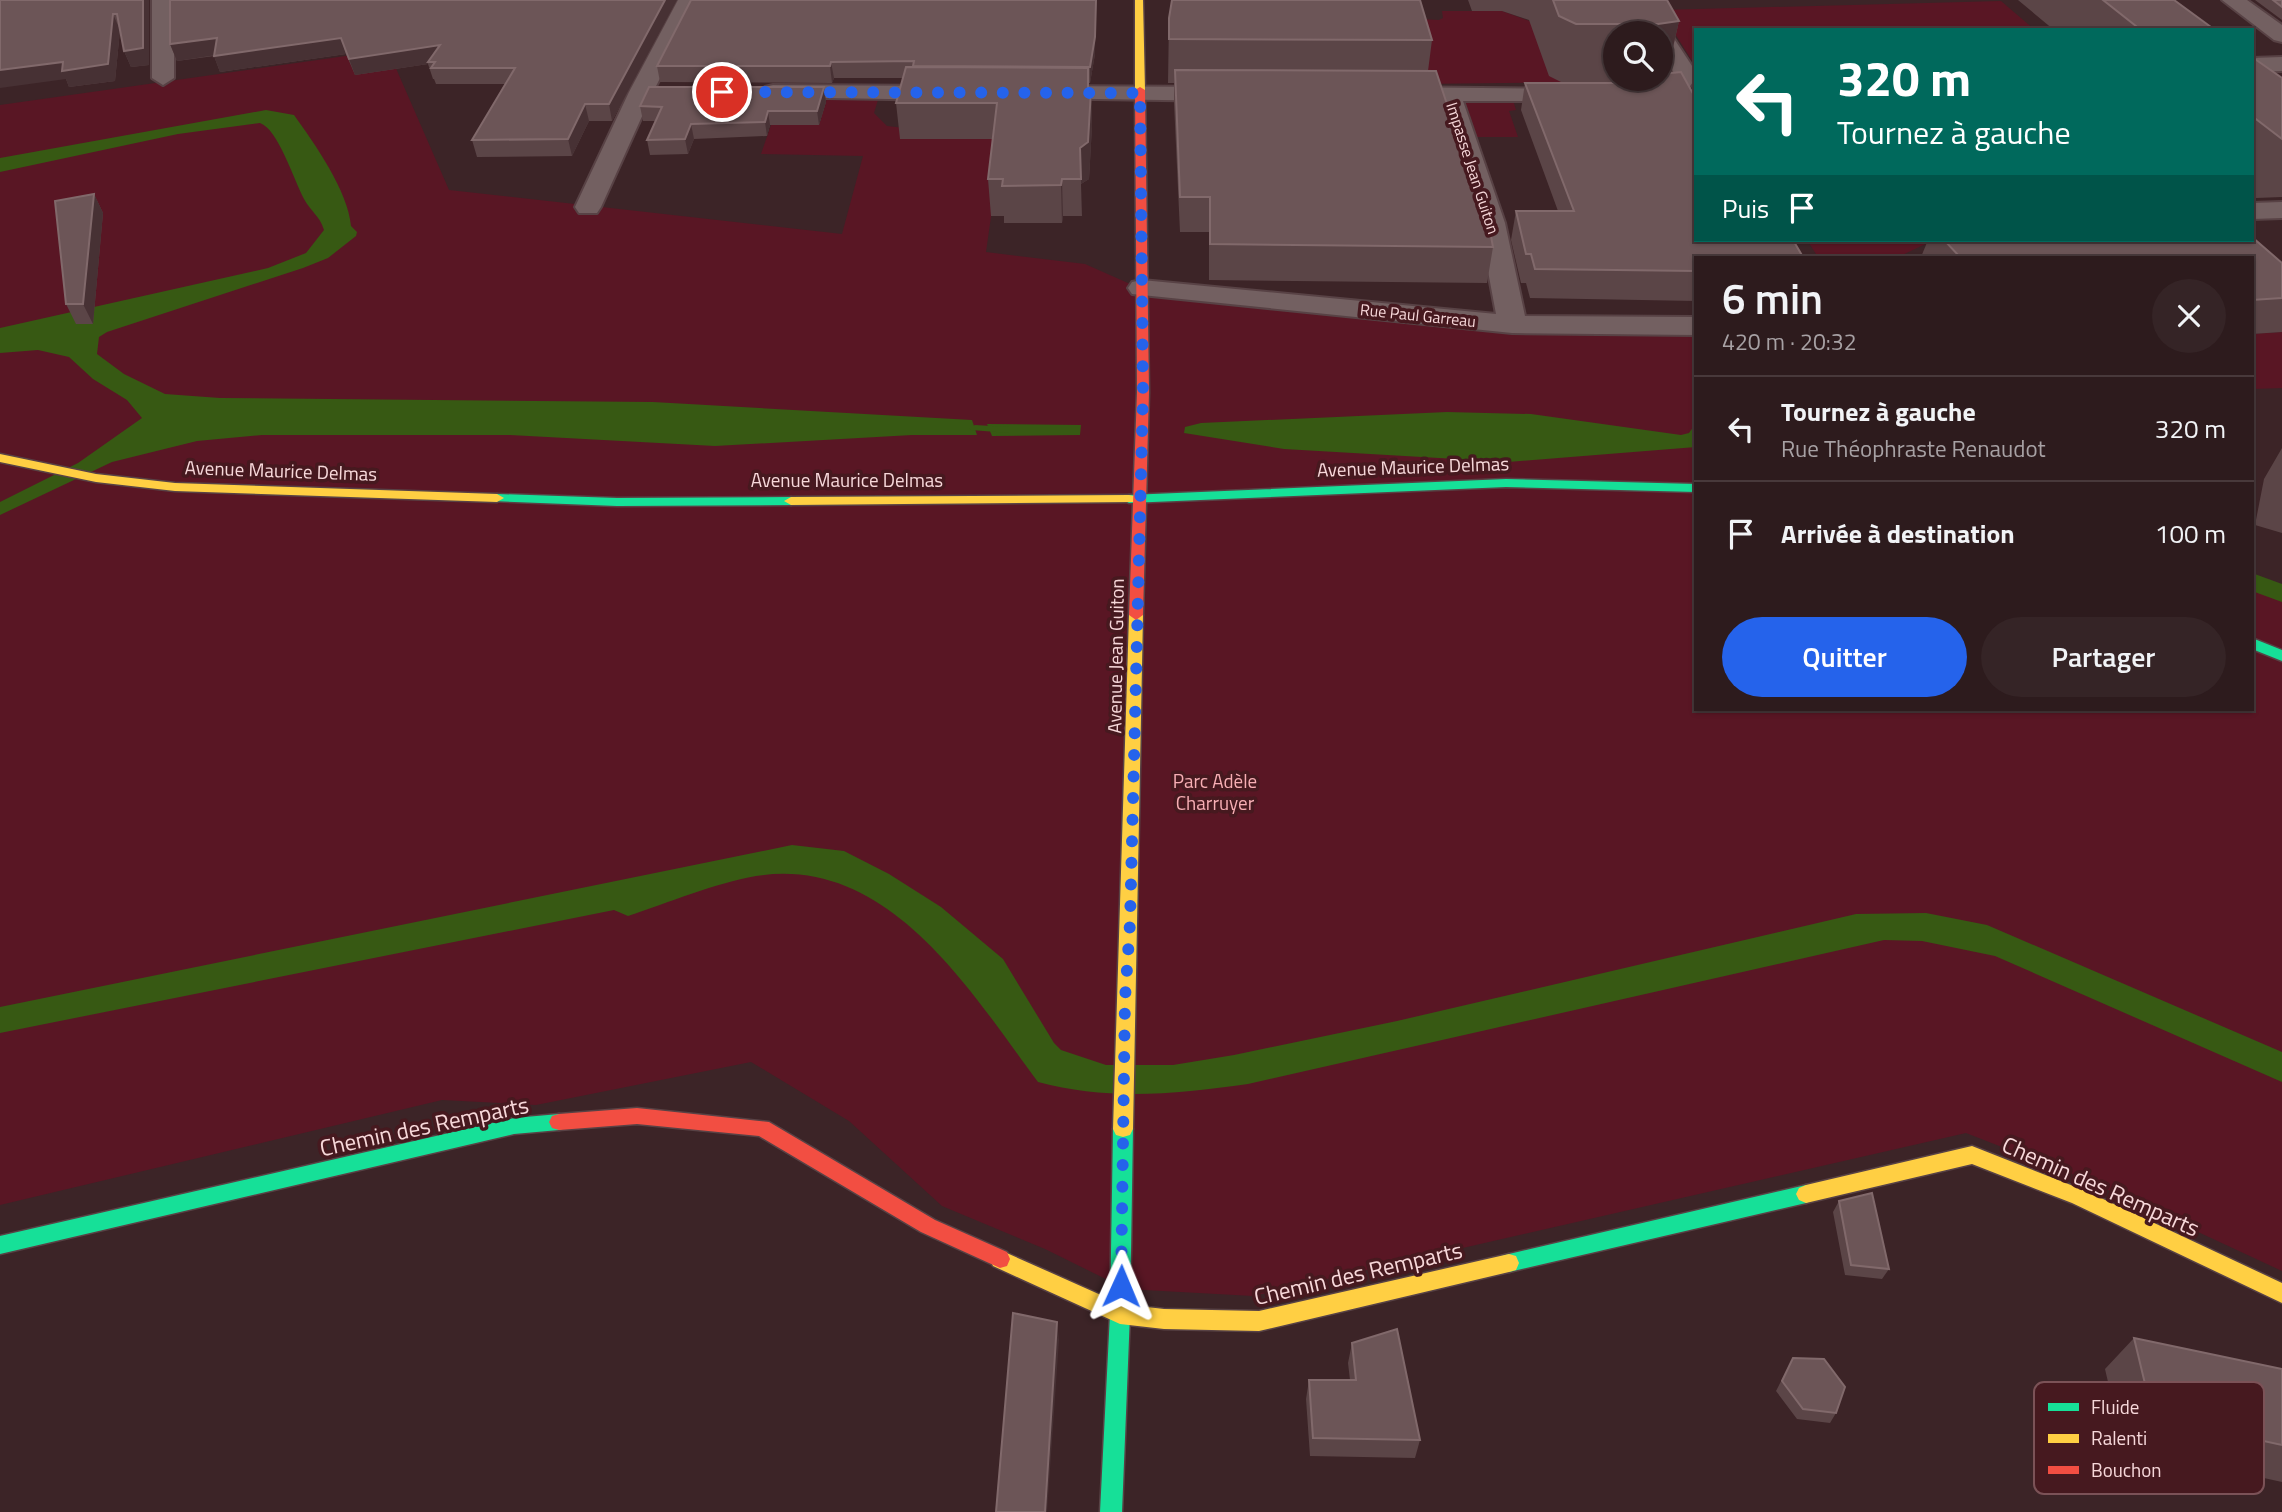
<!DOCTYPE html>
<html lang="fr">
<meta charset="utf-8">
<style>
:root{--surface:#2d1b1d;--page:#352426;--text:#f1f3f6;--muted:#a7a1a4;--line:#48393b;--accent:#2563eb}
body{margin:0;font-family:"Titillium Web",sans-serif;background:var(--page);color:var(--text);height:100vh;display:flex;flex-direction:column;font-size:26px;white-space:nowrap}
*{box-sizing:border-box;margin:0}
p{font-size:23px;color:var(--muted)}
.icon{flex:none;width:38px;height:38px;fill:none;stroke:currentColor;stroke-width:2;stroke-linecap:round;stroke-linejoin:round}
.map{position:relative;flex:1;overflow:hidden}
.panel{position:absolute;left:1694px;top:256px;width:560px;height:455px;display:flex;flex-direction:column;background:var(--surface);border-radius:0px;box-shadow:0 2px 5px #0004,0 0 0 2px var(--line)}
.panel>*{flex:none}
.top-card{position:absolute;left:1694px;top:28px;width:560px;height:214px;border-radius:0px;box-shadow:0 2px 5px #0004,0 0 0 2px var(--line);background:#00695c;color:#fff;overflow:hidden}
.controls{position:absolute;left:1603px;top:21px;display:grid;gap:14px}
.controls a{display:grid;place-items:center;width:70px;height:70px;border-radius:50%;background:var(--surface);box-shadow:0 2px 5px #0004,0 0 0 2px var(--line);font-size:35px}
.pin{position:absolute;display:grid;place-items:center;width:60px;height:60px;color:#fff;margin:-30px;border:4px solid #fff;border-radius:50%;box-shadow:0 2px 7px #0007}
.me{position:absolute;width:77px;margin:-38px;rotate:1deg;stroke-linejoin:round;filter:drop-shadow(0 0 5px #0008)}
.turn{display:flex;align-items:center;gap:24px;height:147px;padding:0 28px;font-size:32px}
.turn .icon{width:91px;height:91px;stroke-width:2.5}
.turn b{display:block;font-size:49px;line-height:60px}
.then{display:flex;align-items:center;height:66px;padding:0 28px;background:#0003;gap:14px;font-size:26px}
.round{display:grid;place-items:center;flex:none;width:74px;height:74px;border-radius:37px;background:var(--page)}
.overview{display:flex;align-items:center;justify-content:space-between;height:119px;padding:0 28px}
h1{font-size:42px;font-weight:600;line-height:52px}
.button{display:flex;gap:14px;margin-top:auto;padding:14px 28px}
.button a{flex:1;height:80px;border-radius:42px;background:var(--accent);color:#fff;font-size:28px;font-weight:600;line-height:80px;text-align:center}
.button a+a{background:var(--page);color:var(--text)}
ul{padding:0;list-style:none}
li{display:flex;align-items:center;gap:21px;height:105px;padding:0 28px;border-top:2px solid var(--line)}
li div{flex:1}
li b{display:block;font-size:26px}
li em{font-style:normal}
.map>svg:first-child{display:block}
.green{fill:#591624}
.water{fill:#375913}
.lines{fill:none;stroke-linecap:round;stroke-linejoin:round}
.stream{fill:#375913;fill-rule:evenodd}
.street-casing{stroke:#584245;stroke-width:4}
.fast-casing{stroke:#584245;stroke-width:3}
.slow-casing{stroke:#584245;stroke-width:3}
.jam-casing{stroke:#584245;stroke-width:3}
.street{fill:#736061;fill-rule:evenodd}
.fast{fill:#16e098;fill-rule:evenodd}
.slow{fill:#ffcf43;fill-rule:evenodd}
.jam{fill:#f24e42;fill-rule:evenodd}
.wall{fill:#5b4547;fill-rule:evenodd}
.shaded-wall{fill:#473134}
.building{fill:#6c5557;stroke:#81696b;stroke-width:2}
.route{stroke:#2563eb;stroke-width:12;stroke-dasharray:0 21.6}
.labels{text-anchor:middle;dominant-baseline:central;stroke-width:7;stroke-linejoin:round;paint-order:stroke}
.far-street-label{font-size:16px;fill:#f7d8da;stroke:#46191f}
.street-label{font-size:19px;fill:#f7d8da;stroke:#46191f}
.park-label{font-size:19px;fill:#f7aeb4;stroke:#46191f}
.near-street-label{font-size:23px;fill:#f7d8da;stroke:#46191f}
.key{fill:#46191f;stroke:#7b5257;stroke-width:2}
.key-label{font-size:19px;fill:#f7d8da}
</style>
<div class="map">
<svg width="2282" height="1512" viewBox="0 0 2282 1512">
<rect width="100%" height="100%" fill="#3c2427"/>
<path class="green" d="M2001,1l34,29h-339v37l-36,-57z
M1442,11h60l33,12 44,59 -162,2 -16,-66 38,2 4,-2z
M388,50l61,140 393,44 21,-78 -102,-2 10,-29h48l10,-33 51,1 -6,20 13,13 115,13 -16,113 99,12 70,31 541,35v379h556v-122l30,12v672l-200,-93 -116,-45 -713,163 -127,-7 -81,-40 -103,-43 -93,-85 -98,-59 -215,43 -94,-5 -442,105v-1100z
M1511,94l5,16 -7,1 9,26h-55l-14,-42z
M1807,240h127l-36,17h-80z
M2282,332v56l-30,1v-55z"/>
<path class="water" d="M266,110l28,5c21,29 54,76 57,111l6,6 -1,4 -28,22 -25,10 -196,64 -8,5 -2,17 27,20 41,20 55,4 433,4 319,18 5,15h-65l-197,11 -205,-11h-248l-65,6 -85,21 -112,53v-13l78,-39 64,-45 -15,-18 -34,-21 -24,-22 -31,-7 -38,3v-25l268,-60 38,-15 18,-23c-4,-14 -13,-18 -20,-31 -10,-19 -26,-70 -44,-76l-82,11 -178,38v-14z
M1447,412l84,2 150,21 8,-2 7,-10v24l-188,15 -224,-13 -100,-16 1,-6 16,-4z
M987,424l94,1 -1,10 -88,1z
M2252,573l30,11v18l-30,-11z
M792,845l52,6 45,23 52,33 62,52 51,84 7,7 45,15h67l61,-10 163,-34 459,-107 70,-1 61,12 295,127v30l-287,-126 -73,-15 -38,-1 -636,144c-71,10 -140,17 -210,-2 -68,-91 -149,-227 -282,-206 -41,7 -88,27 -128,40l-14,-6 -614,123v-26z"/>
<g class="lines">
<path class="stream" d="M975,425l34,2 6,3 -6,3 -38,-3 -2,-2z"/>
<defs>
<path id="street" d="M152,0h22v78l-11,7 -11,-7z
M678,0h22l-47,92 -52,115 -4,6h-18l-4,-6 54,-115z
M2222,0h25l35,25v17l-8,-2z
M1661,29l8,2 27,41c-3,28 -44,33 -67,27l-4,-5 4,-5 42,-8 3,-8 -13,-20v-20h-9z
M2282,57v14l-30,1v-14z
M773,85l177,1 8,2 4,5 -4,5 -8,2 -185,-3 -4,-5 4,-5z
M1039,86l188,1 8,2 4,5 -4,5 -8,2 -196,-3 -4,-5 4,-5z
M1392,87l193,2 4,5 -4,5 -8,2h-114l42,122 20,93 171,1v18l-184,-2 -380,-39 -4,-6 4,-6 10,-2 354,34 -17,-91 -39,-122 -56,-2 -4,-5 4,-5z
M2282,202v16l-30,1v-16z"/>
<path id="fast" d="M1506,479l190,5v8l-190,-5 -377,16 -7,-4 7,-4z
M497,494l120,4 174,-1 7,4 -7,4 -174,1 -125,-5 -2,-3z
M2252,638l30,12v11l-30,-12z
M559,1114l7,2 3,6 -3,6 -7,2 -45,4 -514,120v-18l514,-118z
M1123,1121l7,2 3,6 -3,185 -8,198h-22l10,-198 3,-185 3,-6z
M1806,1185l7,3 3,6 -3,6 -7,3 -297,69 -7,-2 -3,-7 3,-7 7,-2z"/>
<path id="slow" d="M1135,0h8l2,90 -5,3 -5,-3z
M0,454l96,20 79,9 322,11 7,4 -7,4 -322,-11 -79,-9 -96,-20z
M1129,495l5,1v6l-343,3 -7,-4 7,-4z
M1136,610l7,5 -10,514 -3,6 -7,2 -7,-2 -3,-6 16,-514z
M1972,1146l114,45 196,92v20l-210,-100 -100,-39 -166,39 -7,-3 -3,-6 3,-6 7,-3z
M1000,1250l121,54 43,5 95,2 250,-57 7,2 3,7 -3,7 -7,2 -250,59 -95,-2 -44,-5 -127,-58 -3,-7 3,-7z"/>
<path id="jam" d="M1140,87l5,3 4,302 -6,223 -7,5 -7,-5 8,-223 -2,-302z
M637,1108l132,14 166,98 72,32 3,7 -3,7 -7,2 -79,-36 -162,-96 -122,-12 -78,6 -7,-2 -3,-6 3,-6 7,-2z"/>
</defs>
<use href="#street" class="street-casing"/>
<use href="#fast" class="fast-casing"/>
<use href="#slow" class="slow-casing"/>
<use href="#jam" class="jam-casing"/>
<use href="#street" class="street"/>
<use href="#fast" class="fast"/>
<use href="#slow" class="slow"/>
<use href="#jam" class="jam"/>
</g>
<path class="wall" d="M0,0h149v65l-18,2 -7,-16 -4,-21 -5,51 -46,6 -3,-8z
M170,0h507l-65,121h-23l-17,35 -95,1 -5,-17 33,-56h-69l-2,-5h-1l-5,-15 -73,11 -9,-21 -126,18 -6,-16 -37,5 -7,-17z
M1468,0h199l12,21 -12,53 29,183v44l-166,-3 -4,-15h-5l-10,-43 5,-29h42l-37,-101 4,-27h38l-14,-7 -20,-56 -27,-9h-30zM1615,33h46v46h-46z
M2018,0h156l41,30h-161z
M2255,0h27v20z
M1169,18l263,22 -4,31 65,176 -6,36 -278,-3v-48h-29l-6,-129v-20h-6z
M1095,54l-5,29h-2v7h3l1,36 -3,53 -8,5 1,32h-19l-1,7h-58v-7h-13l-3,-37 5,-40h-93l-4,-36 7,-25h-69l-2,5 -172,-1 -3,-16z
M2252,57l30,21v119l-26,1 -4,-3z
M824,87l2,15 -7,23h-49l-3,11 -73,3 -6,15 -38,1 -3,-15 8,-19h-12l-3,-15z
M94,194l9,19 -10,111h-17l-10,-20z
M1928,240h324l30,23v69l-30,2v-77h-331z
M2282,448v85l-27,-8 9,-46z
M1839,1201l50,68 -7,10 -37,-4 -12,-63z
M2134,1338l148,31v113l-159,-35 -18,-78z
M1352,1343l68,97 -5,18 -105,-2 -4,-57 3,-19h41l-2,-17z
M1793,1358l43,55 -6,10 -33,-4 -21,-28z"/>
<path class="shaded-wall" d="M143,0h6v65l-18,2 -7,-16z
M665,0h12l-65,121 -3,-17z
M1096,0l-1,54 -5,29v-16z
M113,14l7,16 -5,51 -46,6 -3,-8 -66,9v-18l63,-8z
M1679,21l-14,60 -4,-2v-46h-5l2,-9z
M217,38l6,16 -46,7 -7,-17z
M341,38l5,16 -126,18 -6,-16z
M440,45l-5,17h-7v2l-73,11 -6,-16z
M831,62l3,16 -2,5 -2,-17z
M824,87l2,15 -7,23 -2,-14z
M1091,90l1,36 -3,53 -8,5 1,32 -2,-68z
M585,104l4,17 -17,35 -4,-17z
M768,111l2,14 -3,11 -2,-14z
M691,124l3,15 -6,15 -3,-15z
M1062,179l1,37 -1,7 -1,-38z
M94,194l9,19 -10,111 -10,-20z
M1057,1322l2,18 -12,172h-2z"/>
<path class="building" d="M0,0h143v48l-19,3 -7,-37h-4l-5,50 -46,7 1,-9 -63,8z
M170,0h495l-56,104h-24l-17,35 -96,1 43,-72h-84l4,-6h-7l12,-17 -91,14 -8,-21 -127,18 3,-18 -47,6z
M691,0h405l-1,37 -5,30 -177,-1 1,-5 -83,1 -1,4h-173z
M1172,0h248l12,40 -263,-1v-21z
M1553,0h114l12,21 -21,3h-82l-17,-8z
M2103,0h71l41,30h-74z
M2273,0h9v7z
M2252,57l30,21v61l-30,-23z
M906,67l182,1v22h3l-3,52 -8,6 1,31h-19l-1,6 -59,1 1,-7h-15l9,-76h-101z
M1175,70l261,1 44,133h5l8,43 -283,-3v-47h-30z
M1681,72l15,27v141h97l10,17h-107v14l-161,-2 -4,-15h-5l-10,-43h58l-49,-128h98l-8,-4h46v-5z
M649,87h175l-7,24h-49l-3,11 -74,2 -6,15 -38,1 15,-33 -22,-1z
M94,194l-11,110h-17l-11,-103z
M2252,237l30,26v35l-30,2v-43h-292l-16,-17h308z
M1872,1193l17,76 -38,-4 -12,-64z
M1013,1313l44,9 -12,190h-49z
M1397,1329l23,111 -107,-2 -4,-58h47l-4,-37z
M2134,1338l148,31v76l-129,-28z
M1793,1358l31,1 21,28 -9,26 -33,-4 -21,-28z"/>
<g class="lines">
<path class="route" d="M722,92l418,1 3,299 -13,531 -5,76 -4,287"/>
</g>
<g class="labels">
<g class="far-street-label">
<text transform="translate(1473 168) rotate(72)">Impasse Jean Guiton</text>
<text transform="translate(1418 315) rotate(6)">Rue Paul Garreau</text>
</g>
<g class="street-label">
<text transform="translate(1413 466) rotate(-2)">Avenue Maurice Delmas</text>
<text transform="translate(281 470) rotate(2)">Avenue Maurice Delmas</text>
<text x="847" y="479">Avenue Maurice Delmas</text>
<text transform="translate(1115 656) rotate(-89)">Avenue Jean Guiton</text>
</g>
<g class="park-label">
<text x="1215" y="780">Parc Adèle<tspan x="1215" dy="22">Charruyer</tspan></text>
</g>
<g class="near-street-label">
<text transform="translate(424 1126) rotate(-12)">Chemin des Remparts</text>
<text transform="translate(2101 1186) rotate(24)">Chemin des Remparts</text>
<text transform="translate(1358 1273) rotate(-13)">Chemin des Remparts</text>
</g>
</g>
<rect x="2034" y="1382" width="230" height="112" rx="10" class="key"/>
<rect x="2048" y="1403" width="31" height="8" fill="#16e098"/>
<rect x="2048" y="1434" width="31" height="9" fill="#ffcf43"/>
<rect x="2048" y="1466" width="31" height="8" fill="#f24e42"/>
<g class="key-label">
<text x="2091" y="1414">Fluide</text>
<text x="2091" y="1445">Ralenti</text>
<text x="2091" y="1477">Bouchon</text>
</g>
</svg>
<div class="controls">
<a><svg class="icon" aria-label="search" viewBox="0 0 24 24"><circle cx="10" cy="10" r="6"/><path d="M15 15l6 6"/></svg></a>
</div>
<div class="pin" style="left:722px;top:92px;background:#d93025"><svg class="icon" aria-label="arrive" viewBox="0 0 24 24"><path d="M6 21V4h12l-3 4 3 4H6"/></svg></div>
<svg class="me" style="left:1121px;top:1286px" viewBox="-20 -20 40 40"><path d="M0-17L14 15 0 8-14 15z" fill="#2563eb" stroke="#fff" stroke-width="4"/></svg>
<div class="top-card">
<div class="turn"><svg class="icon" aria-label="left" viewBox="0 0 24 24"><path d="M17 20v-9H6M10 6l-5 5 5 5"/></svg><div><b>320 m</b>Tournez à gauche</div></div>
<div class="then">Puis<svg class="icon" aria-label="arrive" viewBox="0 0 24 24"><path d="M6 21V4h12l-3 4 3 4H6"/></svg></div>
</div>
<section class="panel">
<div class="overview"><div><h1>6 min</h1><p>420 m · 20:32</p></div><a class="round"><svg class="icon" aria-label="close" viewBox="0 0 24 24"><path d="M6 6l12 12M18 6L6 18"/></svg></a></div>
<ul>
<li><svg class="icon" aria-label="left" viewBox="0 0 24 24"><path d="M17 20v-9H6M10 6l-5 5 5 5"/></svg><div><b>Tournez à gauche</b><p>Rue Théophraste Renaudot</p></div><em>320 m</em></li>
<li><svg class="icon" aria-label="arrive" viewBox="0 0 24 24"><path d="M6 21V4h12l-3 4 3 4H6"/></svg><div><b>Arrivée à destination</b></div><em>100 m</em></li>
</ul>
<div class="button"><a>Quitter</a><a>Partager</a></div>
</section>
</div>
